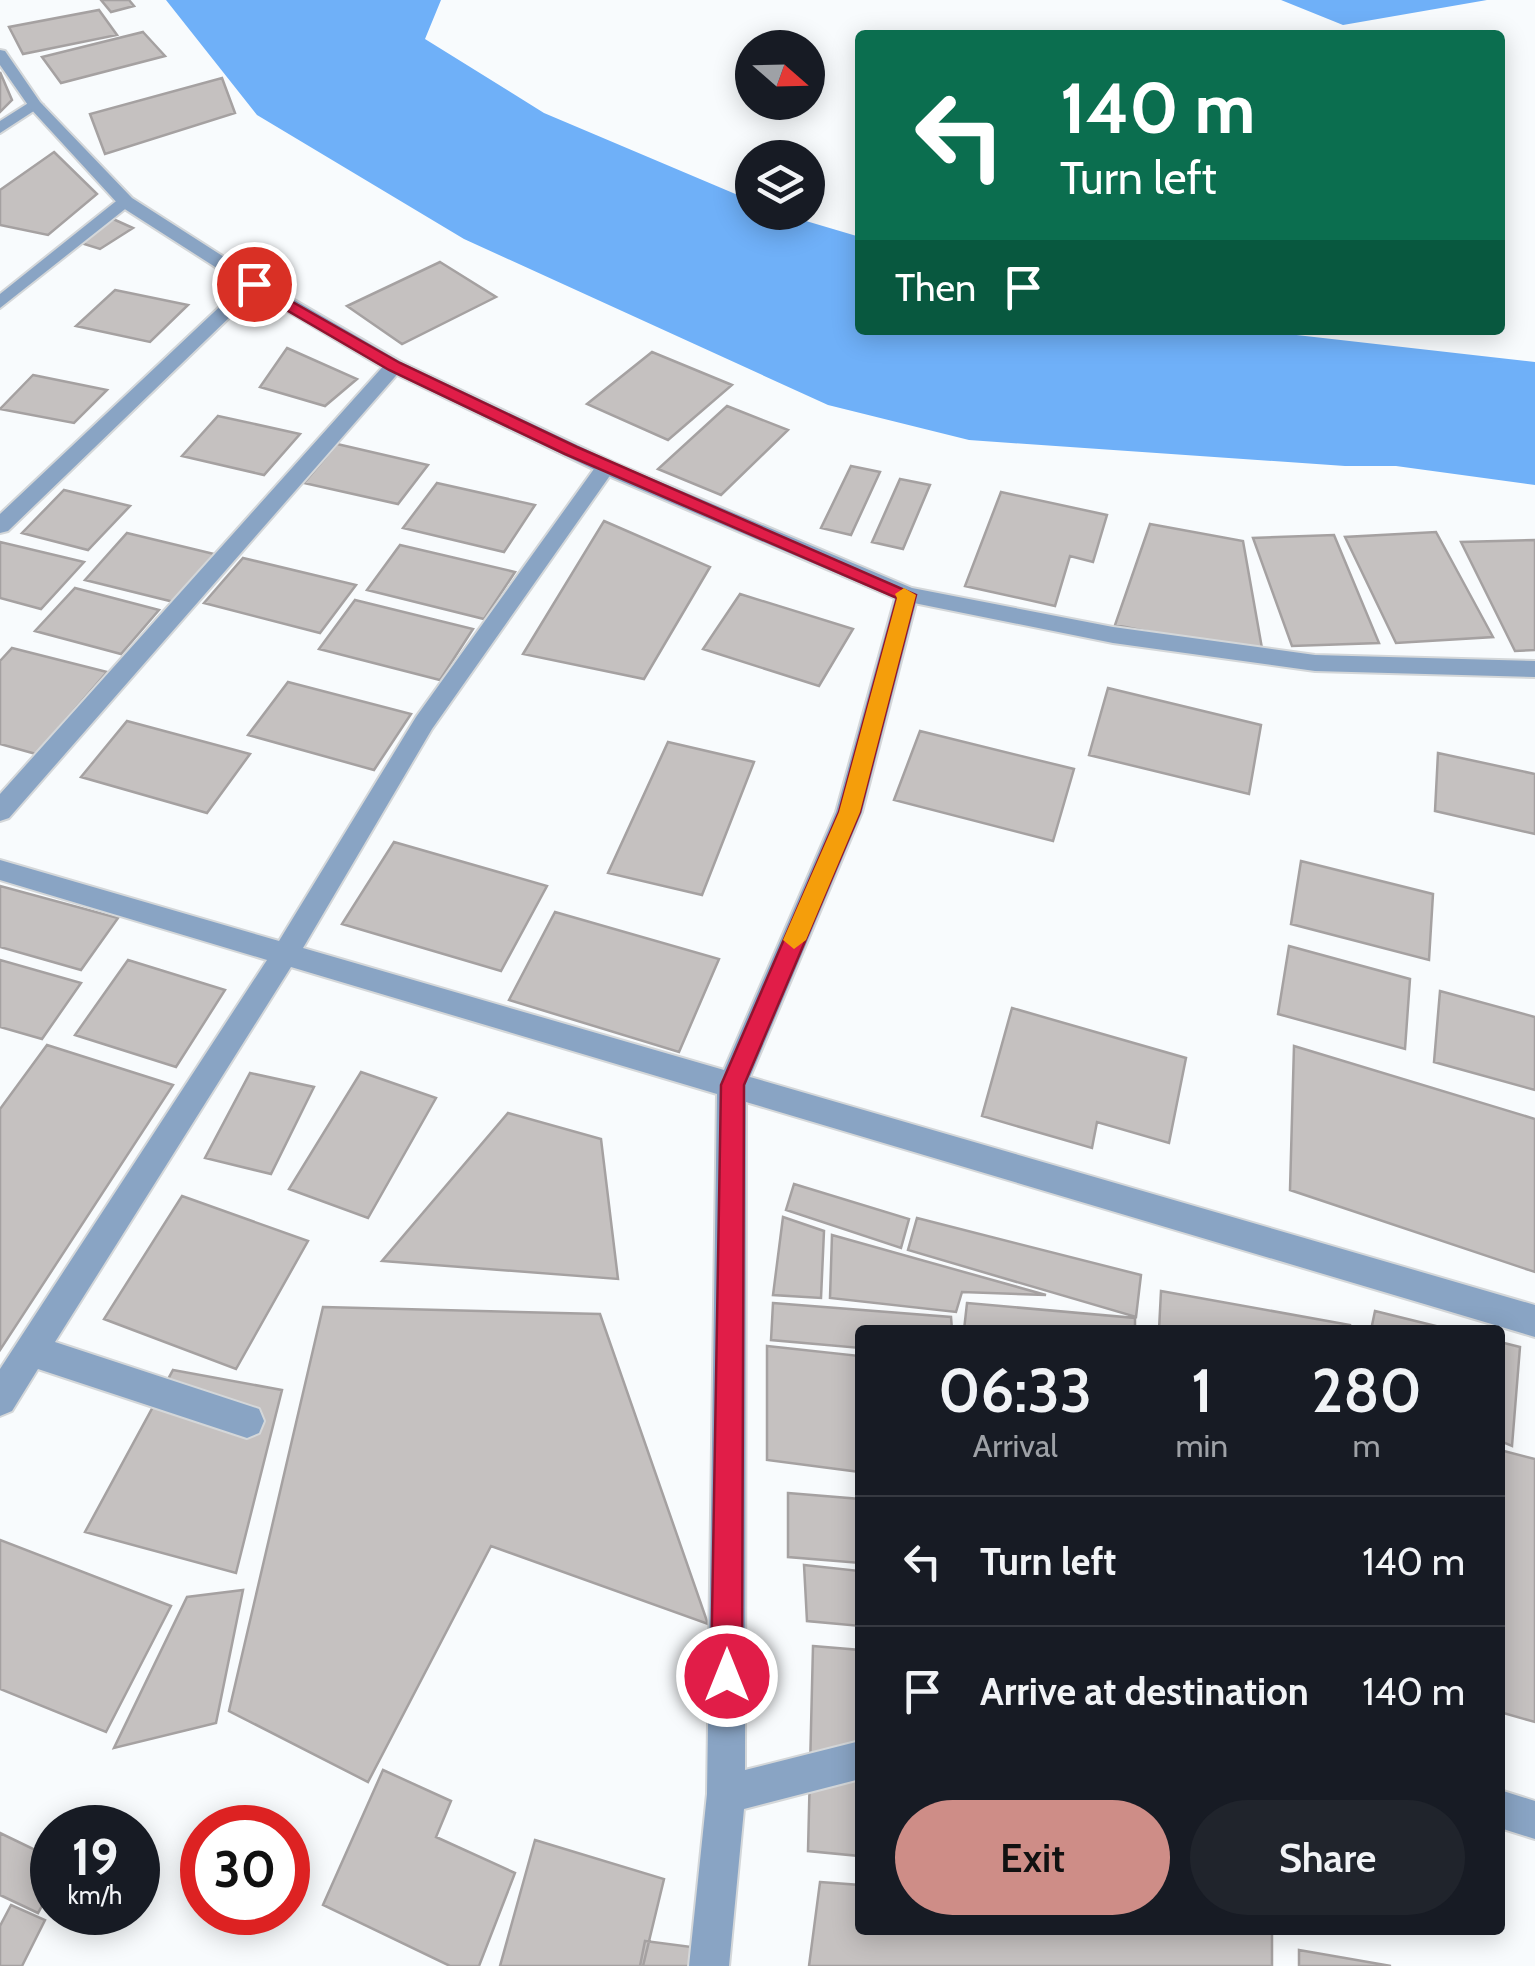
<!DOCTYPE html>
<style>
:root{--surface:#171b24;--page:#20242c;--text:#f1f3f6;--muted:#9ea1a6;--line:#363941;--accent:#ce8d87}
body{margin:0;font-family:Cabin,sans-serif;background:var(--page);color:var(--text);height:100vh;display:flex;flex-direction:column;font-size:38px;white-space:nowrap}
*{box-sizing:border-box;margin:0}
p{font-size:32px;color:var(--muted)}
.icon{flex:none;width:55px;height:55px;fill:none;stroke:currentColor;stroke-width:2;stroke-linecap:round;stroke-linejoin:round}
.map{position:relative;flex:1;overflow:hidden}
.details{position:absolute;left:855px;top:1325px;width:650px;height:610px;display:flex;flex-direction:column;background:var(--surface);border-radius:10px;box-shadow:0 5px 25px #0003}
.details>*{flex:none}
.hud{position:absolute;left:855px;top:30px;width:650px;height:305px;border-radius:10px;box-shadow:0 5px 25px #0003;background:#0b6e4f;color:#fff;overflow:hidden}
.needle{width:65px;rotate:110deg}
.buttons{position:absolute;left:735px;top:30px;display:grid;gap:20px}
.buttons a{display:grid;place-items:center;width:90px;height:90px;border-radius:50%;background:var(--surface);box-shadow:0 5px 25px #0003;font-size:50px}
.speed{position:absolute;left:30px;top:1805px;display:flex;gap:20px;font-size:50px;font-weight:700;text-align:center}
.speed>*{display:grid;place-content:center;width:130px;height:130px;border-radius:50%;background:var(--surface);box-shadow:0 5px 25px #0003;line-height:1}
.speed small{font-size:25px;font-weight:400}
.speed .limit{border:15px solid #d22;background:#fff;color:#111}
.pin{position:absolute;display:grid;place-items:center;width:85px;height:85px;color:#fff;margin:-42px;border:5px solid #fff;border-radius:50%;box-shadow:0 2px 10px #0007}
.me{position:absolute;width:110px;margin:-55px;rotate:0deg;stroke-linejoin:round;filter:drop-shadow(0 0 8px #0008)}
.turn{display:flex;align-items:center;gap:35px;height:210px;padding:0 40px;font-size:45px}
.turn .icon{width:130px;height:130px;stroke-width:2.5}
.turn b{display:block;font-size:70px;line-height:85px}
.then{display:flex;align-items:center;height:95px;padding:0 40px;background:#0003;gap:20px;font-size:38px}
.eta{display:flex;justify-content:space-evenly;align-items:center;height:170px;text-align:center}
.eta b{font-size:60px;font-weight:600;line-height:70px}
.action{display:flex;gap:20px;margin-top:auto;padding:20px 40px}
.action a{flex:1;height:115px;border-radius:60px;background:var(--accent);color:#111;font-size:40px;font-weight:600;line-height:115px;text-align:center}
.action a+a{background:var(--page);color:var(--text)}
ul{padding:0;list-style:none}
li{display:flex;align-items:center;gap:30px;height:130px;padding:0 40px;border-top:2px solid var(--line)}
li div{flex:1}
li b{display:block;font-size:38px}
li em{font-style:normal}
.map>svg:first-child{display:block}
.water{fill:#6fb0f8}
.building{fill:#c5c1c0;stroke:#a5a1a1;stroke-width:2.5}
.lines{fill:none;stroke-linecap:round;stroke-linejoin:round}
.minor-casing{stroke:#d4d7d9;stroke-width:4}
.tertiary-casing{stroke:#d4d7d9;stroke-width:4}
.minor{fill:#89a4c4;fill-rule:evenodd}
.tertiary{fill:#89a4c4;fill-rule:evenodd}
.route{fill:#e11d48;stroke:#92132f;stroke-width:2.5}
.slow{fill:#f59e0b}
</style>
<div class="map">
<svg width="1535" height="1966" viewBox="0 0 1535 1966">
<rect width="100%" height="100%" fill="#f8fbfd"/>
<path class="water" d="M166,0h275l-16,39 119,74 208,88v11l27,1 81,24v93h393l282,32v123l-139,-19h-51l-376,-26 -141,-35 -364,-166 -207,-124z
M1281,0h206l-144,25z"/>
<path class="building" d="M101,0h28l5,6 -23,6z
M99,10l18,25 -94,19 -14,-27z
M143,32l22,24 -104,27 -19,-26z
M0,72l12,28 -12,12z
M222,78l13,35 -130,41 -15,-40z
M54,152l43,42 -49,41 -48,-10v-35z
M113,219l20,9 -33,21 -19,-6z
M440,262l56,35 -94,47 -55,-38z
M115,290l73,15 -38,37 -74,-16z
M287,348l70,31 -32,27 -65,-19z
M652,352l80,33 -64,55 -81,-36z
M33,375l74,15 -33,33 -74,-14z
M727,406l61,24 -67,65 -63,-26z
M218,416l82,18 -36,41 -82,-19z
M337,444l91,21 -30,39 -94,-21z
M851,466l29,6 -29,63 -30,-7z
M900,479l30,6 -27,64 -31,-7z
M437,483l98,22 -31,47 -101,-24z
M64,490l66,16 -42,44 -66,-17z
M1001,492l106,23 -14,47 -23,-6 -15,50 -90,-20z
M604,521l106,46 -66,112 -121,-25z
M1150,524l93,17 20,113 -148,-29z
M1436,532l57,105 -97,6 -51,-106z
M127,533l87,21 -40,48 -89,-22z
M1334,535l45,108 -87,3 -39,-108z
M1535,540v110l-20,1 -54,-109z
M0,542l84,20 -43,47 -41,-11z
M400,545l115,27 -31,47 -117,-29z
M243,558l113,27 -36,48 -116,-30z
M75,588l84,22 -38,44 -86,-23z
M740,594l113,35 -34,57 -116,-37z
M355,600l118,29 -33,51 -121,-31z
M12,648l95,24 -71,82 -36,-10v-83z
M288,682l123,32 -37,56 -126,-35z
M1108,688l153,37 -12,69 -160,-39z
M127,721l123,33 -43,59 -126,-36z
M920,731l154,38 -21,72 -159,-41z
M668,742l86,20 -52,133 -94,-22z
M1438,753l97,21v60l-100,-23z
M394,842l153,44 -46,85 -159,-47z
M1301,861l132,33 -4,66 -138,-36z
M0,886l118,32 -37,52 -81,-23z
M555,912l164,47 -40,93 -170,-52z
M1289,946l121,33 -5,70 -127,-35z
M0,960l81,23 -39,56 -42,-12z
M128,960l97,30 -49,77 -101,-32z
M1440,991l95,26v73l-101,-28z
M1012,1008l174,50 -17,85 -72,-21 -5,26 -110,-32z
M47,1045l126,40 -173,265v-241z
M1294,1046l241,73v153l-245,-82z
M361,1072l75,26 -68,120 -79,-29z
M250,1073l64,14 -43,87 -66,-16z
M508,1113l93,26 17,140 -236,-18z
M794,1184l115,35 -8,29 -115,-38z
M182,1196l126,45 -72,128 -132,-50z
M783,1217l41,14 -3,67 -48,-3z
M917,1218l224,57 -5,42 -228,-67z
M832,1235l214,60 -84,-3 -6,20 -126,-14z
M1161,1291l189,34v5h-191z
M773,1303l178,14 1,13h-92v18l-89,-8z
M967,1303l168,15v12h-171z
M323,1307l277,7 108,310 -217,-78 -123,236 -139,-71z
M1375,1311l77,19h-81z
M1500,1342l20,5 -8,99 -12,-5z
M767,1346l93,10v116l-93,-12z
M173,1370l109,20 -46,183 -151,-41z
M1500,1450l35,9v263l-35,-10z
M788,1493l72,6v64l-72,-6z
M0,1540l171,66 -65,126 -106,-43z
M804,1565l56,6v55l-53,-5z
M243,1590l-27,133 -102,25 73,-151z
M813,1646l47,4v206l-52,-5z
M383,1770l68,31 -15,36 79,36 -36,93h-29l-127,-61z
M0,1833l52,25v29l-14,26 -38,-18z
M535,1840l129,39 -21,87h-143z
M820,1882l40,3v45h412v36h-463z
M11,1905l34,15 -23,46h-22v-40z
M645,1941l85,11 -1,14h-89z
M1299,1950l92,16h-92z"/>
<g class="lines">
<defs>
<path id="minor" d="M30,102l13,3 -43,28v-12z
M120,198l14,4 -134,106v-14z
M254,279l9,5 -3,4 -252,243 -8,2v-19l248,-234z
M394,360l7,2v8l-392,448 -9,3v-27l387,-432z
M606,461l10,6 -184,262 -129,219 421,122 112,-258 60,-217 11,-8 8,3 3,5 -56,217 -112,265 785,228v32l-789,-235 -1,668 115,-29v38l-116,30 -15,157h-40l18,-172 10,-700 -426,-127 -236,375 204,67 5,12 -5,12 -12,5 -209,-69 -26,42 -12,5v-47l267,-409 -267,-80v-20l279,81 137,-224 183,-255z
M1500,1790l35,11v38l-35,-11z"/>
<path id="tertiary" d="M0,50l5,1 35,51 92,96 128,82 141,82 212,100 299,126 201,39 202,28 220,6v16l-220,-6 -202,-28 -214,-43 -300,-128 -212,-102 -139,-82 -128,-82 -90,-98 -30,-43z"/>
</defs>
<use href="#minor" class="minor-casing"/>
<use href="#tertiary" class="tertiary-casing"/>
<use href="#minor" class="minor"/>
<use href="#tertiary" class="tertiary"/>
</g>
<path class="route" d="M254,280l146,83 177,84 339,148 -56,217 -116,273 -2,591 -4,11 -11,4 -11,-4 -5,-11 10,-591 118,-273 58,-214 -332,-144 -176,-84 -140,-82 -3,-4z"/>
<path class="slow" d="M904,588l12,7 -56,217 -54,128 -12,9 -11,-9 56,-128 58,-214 -2,-4z"/>
</svg>
<div class="buttons">
<a><svg class="needle" viewBox="-14 -14 28 28"><path d="M0-13l5 13h-10z" fill="#e53935"/><path d="M0 13l5-13h-10z" fill="#9ea1a6"/></svg></a>
<a><svg class="icon" aria-label="layers" viewBox="0 0 24 24"><path d="M12 4l9 5-9 5-9-5zM3 14l9 5 9-5"/></svg></a>
</div>
<div class="speed"><div>19<small>km/h</small></div><div class="limit">30</div></div>
<div class="pin" style="left:254px;top:284px;background:#d93025"><svg class="icon" aria-label="arrive" viewBox="0 0 24 24"><path d="M6 21V4h12l-3 4 3 4H6"/></svg></div>
<svg class="me" style="left:727px;top:1676px" viewBox="-20 -20 40 40"><circle r="17" fill="#e11d48" stroke="#fff" stroke-width="3"/><path d="M0-11L8 9 0 5-8 9z" fill="#fff"/></svg>
<div class="hud">
<div class="turn"><svg class="icon" aria-label="left" viewBox="0 0 24 24"><path d="M17 20v-9H6M10 6l-5 5 5 5"/></svg><div><b>140 m</b>Turn left</div></div>
<div class="then">Then<svg class="icon" aria-label="arrive" viewBox="0 0 24 24"><path d="M6 21V4h12l-3 4 3 4H6"/></svg></div>
</div>
<section class="details">
<div class="eta">
<div><b>06:33</b><p>Arrival</p></div>
<div><b>1</b><p>min</p></div>
<div><b>280</b><p>m</p></div>
</div>
<ul>
<li><svg class="icon" aria-label="left" viewBox="0 0 24 24"><path d="M17 20v-9H6M10 6l-5 5 5 5"/></svg><div><b>Turn left</b></div><em>140 m</em></li>
<li><svg class="icon" aria-label="arrive" viewBox="0 0 24 24"><path d="M6 21V4h12l-3 4 3 4H6"/></svg><div><b>Arrive at destination</b></div><em>140 m</em></li>
</ul>
<div class="action"><a>Exit</a><a>Share</a></div>
</section>
</div>
